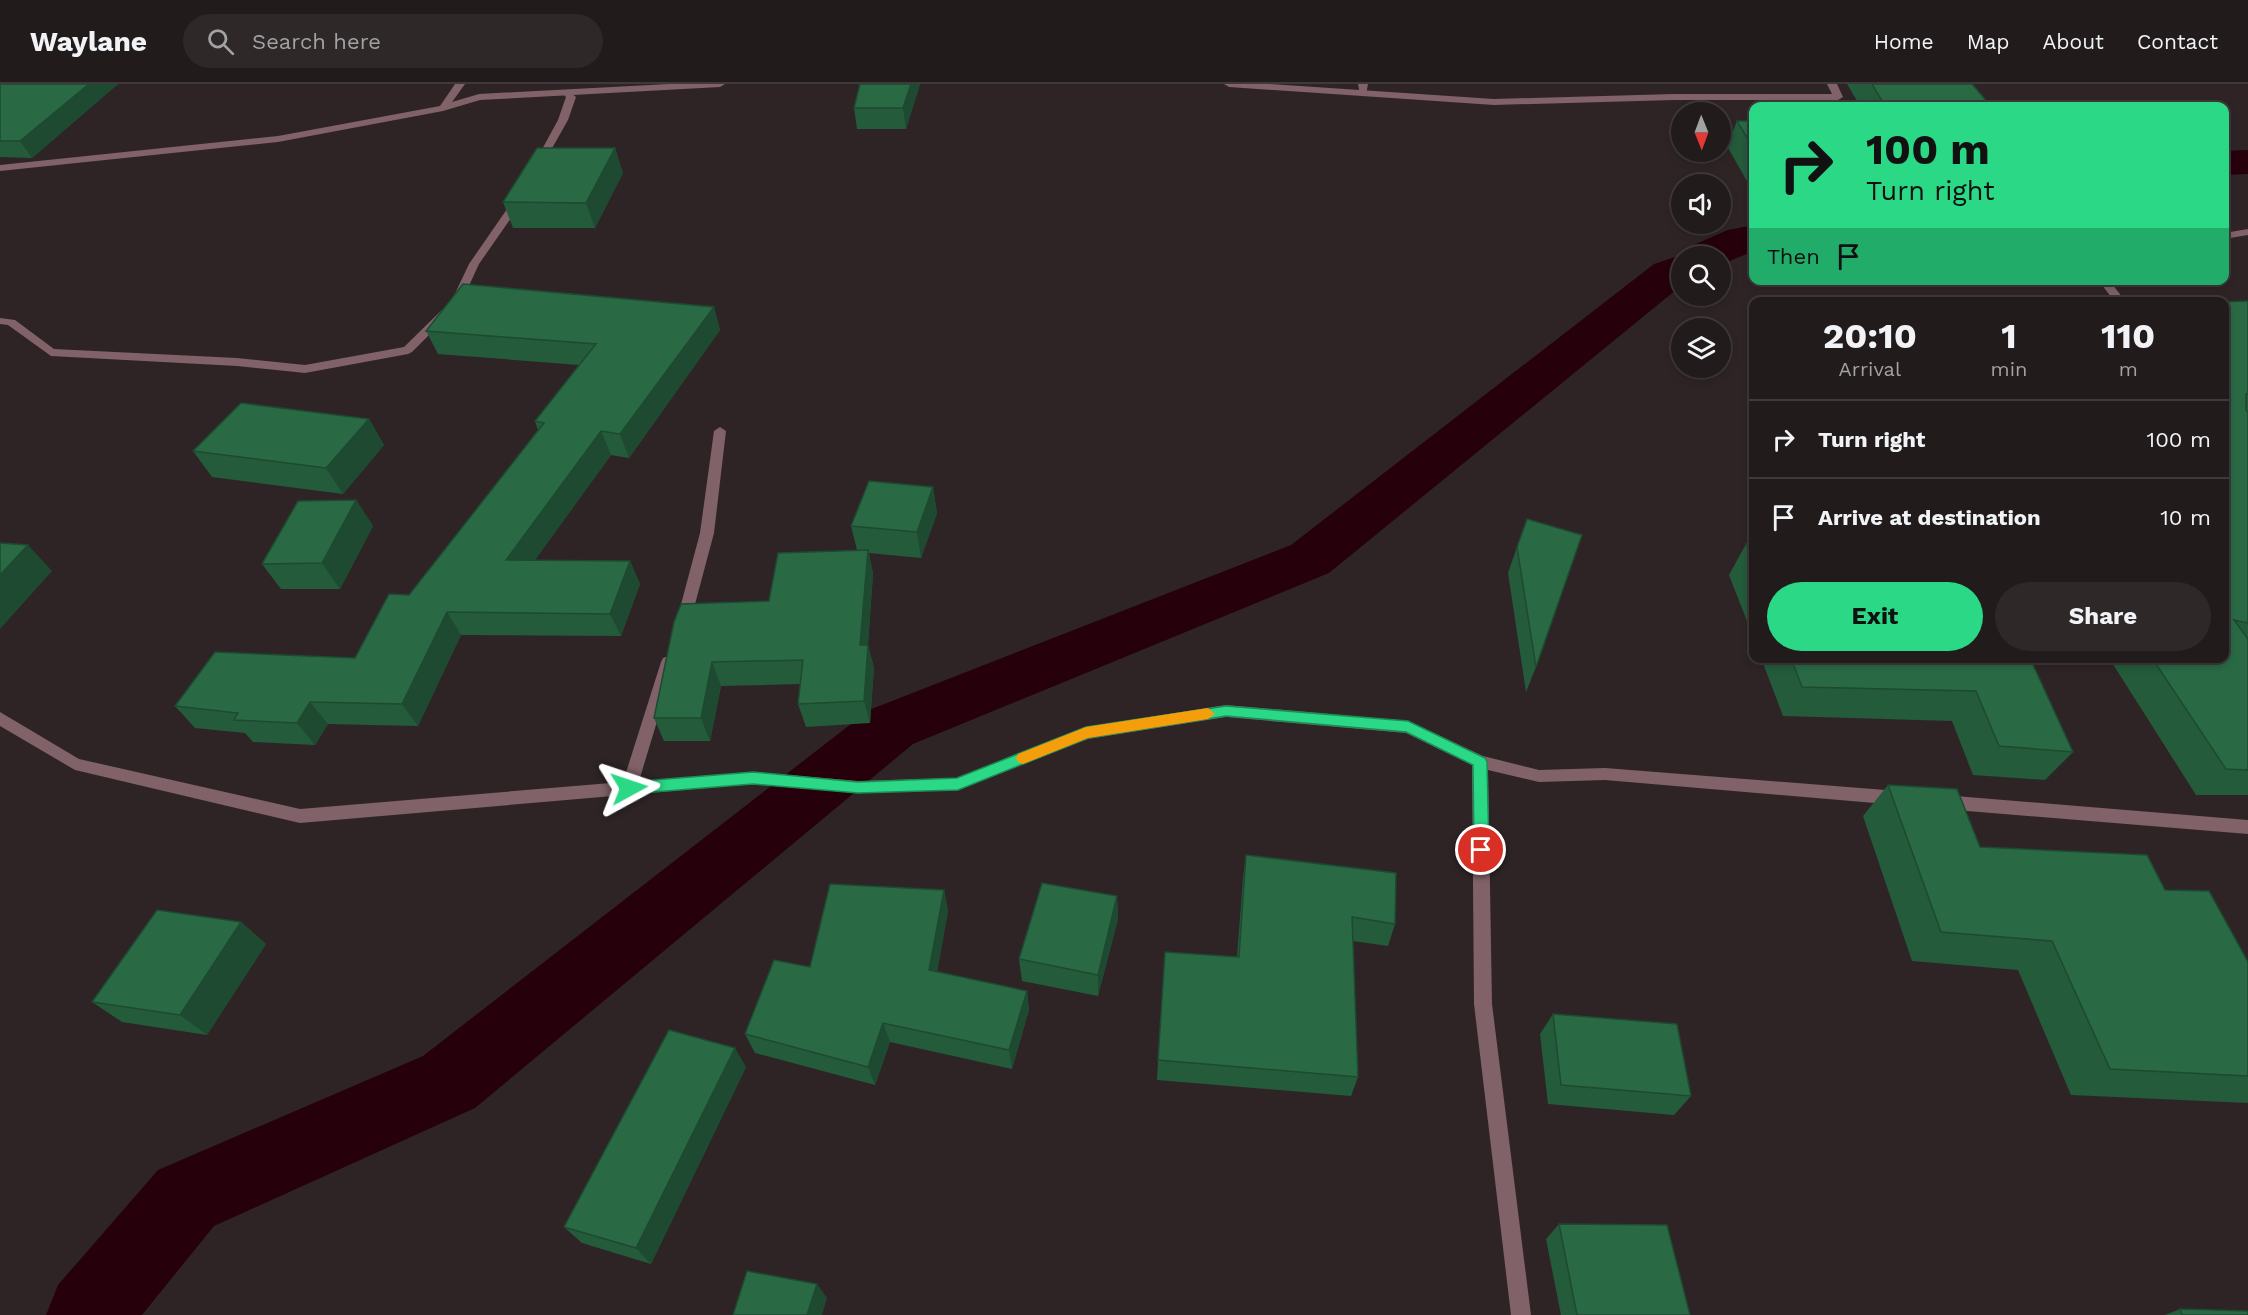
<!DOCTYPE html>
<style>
:root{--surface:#221b1c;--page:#2e2829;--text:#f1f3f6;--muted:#a2a1a3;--line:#3f393b;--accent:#2ad885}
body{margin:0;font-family:"Work Sans",sans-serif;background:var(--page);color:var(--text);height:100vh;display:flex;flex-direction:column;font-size:22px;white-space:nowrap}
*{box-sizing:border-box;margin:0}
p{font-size:20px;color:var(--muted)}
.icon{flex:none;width:33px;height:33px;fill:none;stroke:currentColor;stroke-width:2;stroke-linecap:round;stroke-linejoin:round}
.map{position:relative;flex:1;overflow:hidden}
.sheet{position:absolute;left:1749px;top:213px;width:480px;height:366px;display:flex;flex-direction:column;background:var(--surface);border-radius:12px;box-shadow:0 3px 9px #0003,0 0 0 2px var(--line)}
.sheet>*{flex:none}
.guide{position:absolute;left:1749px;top:18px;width:480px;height:183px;border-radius:12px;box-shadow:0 3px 9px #0003,0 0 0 2px var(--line);background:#2ad885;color:#111;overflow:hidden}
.needle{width:39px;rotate:179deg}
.tools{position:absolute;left:1671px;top:18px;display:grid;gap:12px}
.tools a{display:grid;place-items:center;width:60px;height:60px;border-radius:50%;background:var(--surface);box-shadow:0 3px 9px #0003,0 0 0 2px var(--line);font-size:30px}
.pin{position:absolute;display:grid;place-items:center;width:51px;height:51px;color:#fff;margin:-26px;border:3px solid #fff;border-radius:50%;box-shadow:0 2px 6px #0007}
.me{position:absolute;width:66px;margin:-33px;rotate:85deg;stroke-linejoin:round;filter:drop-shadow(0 0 4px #0008)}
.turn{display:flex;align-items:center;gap:21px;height:126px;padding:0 18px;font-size:27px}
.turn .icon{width:78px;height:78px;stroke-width:2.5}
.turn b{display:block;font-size:42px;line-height:51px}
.then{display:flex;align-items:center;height:57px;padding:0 18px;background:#0003;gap:12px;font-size:22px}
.eta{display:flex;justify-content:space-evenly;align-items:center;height:102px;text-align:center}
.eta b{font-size:36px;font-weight:700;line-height:42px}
.primary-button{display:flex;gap:12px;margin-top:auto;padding:12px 18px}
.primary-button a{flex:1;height:69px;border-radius:36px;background:var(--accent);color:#111;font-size:24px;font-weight:700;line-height:69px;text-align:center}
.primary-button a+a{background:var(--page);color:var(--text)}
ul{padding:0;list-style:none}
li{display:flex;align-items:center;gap:18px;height:78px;padding:0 18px;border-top:2px solid var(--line)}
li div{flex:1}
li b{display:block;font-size:22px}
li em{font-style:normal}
header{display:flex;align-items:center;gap:36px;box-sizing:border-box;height:84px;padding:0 30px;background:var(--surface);border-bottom:2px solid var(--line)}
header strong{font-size:28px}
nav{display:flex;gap:33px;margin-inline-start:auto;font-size:21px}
.search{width:420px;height:54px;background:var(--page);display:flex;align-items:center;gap:15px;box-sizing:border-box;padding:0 21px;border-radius:33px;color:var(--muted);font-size:22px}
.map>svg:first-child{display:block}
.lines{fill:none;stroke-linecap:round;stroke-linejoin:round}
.canal{fill:#26000b;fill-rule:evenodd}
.pedestrian{fill:#806268;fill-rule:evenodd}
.minor{fill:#806268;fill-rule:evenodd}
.wall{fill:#235b3b}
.shaded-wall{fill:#1d4a30}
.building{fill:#296a45;stroke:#1d4a30;stroke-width:1.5}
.route{fill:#2ad885;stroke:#1b8c56;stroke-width:1.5}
.slow{fill:#f59e0b}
</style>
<header>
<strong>Waylane</strong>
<div class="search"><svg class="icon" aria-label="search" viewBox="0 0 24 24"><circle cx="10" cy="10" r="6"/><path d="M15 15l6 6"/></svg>Search here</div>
<nav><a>Home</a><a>Map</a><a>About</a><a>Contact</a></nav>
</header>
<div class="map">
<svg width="2248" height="1231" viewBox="0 0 2248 1231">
<rect width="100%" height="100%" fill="#2e2426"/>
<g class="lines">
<path class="canal" d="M2248,66v24l-24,1v-24z
M1754,141v26l-34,14v-9h-38v29l-353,288 -416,171 -438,364 -261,118 -72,89h-96l12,-30 100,-115 265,-114 446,-346 422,-165 363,-281 30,-10 5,-7 39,-17z"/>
<path class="pedestrian" d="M1358,0h10l-2,11h-6z
M568,7l8,6 -8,23 -26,46h-6l-2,-2 24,-44 8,-23 -3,-3z
M516,112l9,2 -46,66 -18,39 -49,49 -4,2 -103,19 -68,-7 -186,-10 -43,-31 -8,-1v-6l15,2 39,29 183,9 68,7 99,-18 48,-47 17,-36z"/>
<path class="minor" d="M455,0h10l-13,18 27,-8 190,-10h56l-5,3 -240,13 -37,11 -165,31 -278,29v-6l278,-29 162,-30z
M1224,0h45l225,15 180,-5h158l-5,-10h10l6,13 -5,3h-164l-180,5 -265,-18z
M2248,145v6l-24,4v-6z
M2098,196h11l17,22h-11z
M720,343l6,4 -12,102 -24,90 -7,5 -7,-5 24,-90 14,-102z
M668,572l5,2 2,4 -36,119 114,-9 105,9 99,-3 129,-51 140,-22 182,16 75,35 56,14 66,-2 293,23 6,2 2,5 -2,5 -6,2 -293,-25 -66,2 -51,-12 4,234 39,311h-20l-37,-311 -2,-239 -66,-32 -180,-16 -138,22 -130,51 -100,3 -105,-9 -453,39 -225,-53 -75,-44v-14l79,47 221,50 323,-27 38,-120 2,-4z
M1943,711l305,25v14l-305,-25 -6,-2 -2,-5 2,-5z"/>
</g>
<path class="wall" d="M0,0h118l-86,74 -32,-1z
M860,0h60l-14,45h-49l-3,-21z
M1847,0h125l17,20 -1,2h-128z
M1737,37h17v68l-6,-6 -21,-37z
M615,64l8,25 -28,55h-82l-10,-26z
M2248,217v494h-52l-87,-137h115z
M714,223l6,23 -91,128 -18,-3 -76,105 95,1 10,23 -19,52 -160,-1 -43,91 -90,-2 -13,21 -62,-3 -8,-9 -50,-5 -20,-22 180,-48 54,-63 129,-165 -3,-9 44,-56 -141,-11 -12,-23z
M369,335l15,26 -41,49 -131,-17 -19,-26z
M933,403l4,26 -16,45 -52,-5 4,21 -5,71 6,23 -4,55 -64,4 -8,-23 3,-20 -80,2 -11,55h-46l-10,-23 115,-117 88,-51 -6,-24z
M356,416l17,26 -33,63h-59l-19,-25z
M1746,460h8v95l-25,-64z
M1517,463l19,120 -10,25 -18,-119z
M1761,574h269l43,94 -28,28 -72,-5 -21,-54 -169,-5z
M1888,701l92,62 185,43 83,72v141l-177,-8 -53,-125 -106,-9 -49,-145z
M1246,771l149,69 -7,22 -35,-5 5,136 -7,19 -194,-16 1,-20 79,-103 6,-79z
M944,806l4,21 -11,61 90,19 2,19 -17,59 -122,-27 -15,43 -120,-32 -10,-19 65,-67z
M1117,812l1,23 -20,77 -76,-15 -3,-22z
M241,838l25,22 -59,91 -85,-13 -30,-20z
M1553,930l138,82 -17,19 -126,-11 -8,-70z
M746,983l-95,197 -69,-21 -18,-16z
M1559,1140l131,91h-129l-15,-76z
M2180,1225l68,6h-83z"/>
<path class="shaded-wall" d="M89,0h29l-86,74 -12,-17z
M911,0h9l-14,45 -3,-21z
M615,64l8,25 -28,55 -9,-25z
M714,223l6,23 -91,128 -9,-24z
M369,335l15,26 -41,49 -17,-26z
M601,347l10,24 -93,128 -12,-23z
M933,403l4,26 -16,45 -4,-26z
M356,416l17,26 -33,63 -18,-26z
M28,461l24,26 -52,58v-54z
M868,466l5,24 -7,94 -6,-23z
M630,477l10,23 -19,52 -11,-22z
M447,528l14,23 -43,91 -16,-22z
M868,561l6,23 -4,55 -6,-22z
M712,578l9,24 -11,55 -9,-23z
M310,618l18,22 -13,21 -18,-22z
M944,806l4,21 -14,79 -5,-20z
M1117,812l1,23 -20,77v-21z
M241,838l25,22 -59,91 -27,-20z
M1027,907l2,19 -17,59 -3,-19z
M883,939l7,19 -15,43 -7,-18z
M735,964l11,19 -95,197 -15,-16z
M817,1200l10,14 -5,17h-15z"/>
<path class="building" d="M0,0h89l-69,57h-20z
M860,0h51l-8,24h-49z
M1872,0h100l17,20h-11l3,2h-96z
M1737,37h17v28z
M537,64h78l-29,55 -83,-1z
M463,200l251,23 -94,127 -19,-3 -95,129 124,1 -20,53 -163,-2 -45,92 -92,-2 -13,21 -63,-3 4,-7 -63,-7 40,-54 140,6 34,-64 20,1 135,-172 -9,-2 61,-77 -170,-13z
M2248,217v93h-2v16l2,2v211l-14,-3 14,19v131l-22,-1 -74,-111h72v-356z
M241,319l128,16 -43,49 -133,-17z
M869,397l64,6 -16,45 -66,-6z
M356,416l-34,63 -60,1 36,-63z
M1527,435l55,16 -46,132 -19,-120z
M0,459l28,2 -28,30z
M1746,460h8v20z
M868,466l-8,95h8l-4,56 -66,3 5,-44 -91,2 -11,56h-47l20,-96 7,-18 88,-3 9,-48z
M1791,574h239l43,94 -74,-6 -23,-55 -174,-4z
M1888,701l69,4 23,58 167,8 18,35 44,1 39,71v114l-138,-7 -58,-128 -111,-9z
M1246,771l150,18 -1,51 -43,-7 6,160 -200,-17 7,-108 74,5z
M1042,799l75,13 -19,79 -79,-16z
M830,800l114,6 -15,80 98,21 -18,59 -126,-27 -15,44 -123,-33 29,-74 36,7z
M157,826l84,12 -61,93 -88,-13z
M1553,930l124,10 14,72 -130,-11z
M669,946l66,18 -99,200 -72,-21z
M1559,1140l108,1 23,90h-113z
M747,1187l70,13 -10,31h-74z
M2180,1225l68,2v4h-66z"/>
<path class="route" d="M1226,622l182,15 77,37 2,4 2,88 -3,5 -5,1 -5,-1 -2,-5 -1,-85 -67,-33 -180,-16 -138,22 -130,52 -100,3 -105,-9 -124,10 -5,-2 -2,-4 2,-4 5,-2 124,-10 105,10 99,-4 129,-51z"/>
<path class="slow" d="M1208,624l7,6 -7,5 -120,19 -65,26 -5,-2 -2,-4 2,-4 68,-27z"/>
</svg>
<div class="tools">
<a><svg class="needle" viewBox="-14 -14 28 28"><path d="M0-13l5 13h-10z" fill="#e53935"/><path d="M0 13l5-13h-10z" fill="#a2a1a3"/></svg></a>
<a><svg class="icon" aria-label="sound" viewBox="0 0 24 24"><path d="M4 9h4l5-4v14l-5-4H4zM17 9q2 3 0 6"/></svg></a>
<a><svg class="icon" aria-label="search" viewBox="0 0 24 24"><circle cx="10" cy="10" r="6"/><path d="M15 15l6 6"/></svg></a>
<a><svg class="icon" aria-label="layers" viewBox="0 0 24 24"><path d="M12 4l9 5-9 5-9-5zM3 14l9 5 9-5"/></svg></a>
</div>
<div class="pin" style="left:1481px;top:766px;background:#d93025"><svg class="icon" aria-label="arrive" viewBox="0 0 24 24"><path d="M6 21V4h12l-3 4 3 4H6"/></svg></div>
<svg class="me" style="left:629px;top:704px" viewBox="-20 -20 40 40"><path d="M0-17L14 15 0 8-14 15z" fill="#2ad885" stroke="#fff" stroke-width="4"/></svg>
<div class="guide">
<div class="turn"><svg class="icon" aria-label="right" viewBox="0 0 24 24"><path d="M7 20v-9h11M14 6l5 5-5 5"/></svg><div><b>100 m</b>Turn right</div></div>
<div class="then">Then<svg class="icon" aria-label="arrive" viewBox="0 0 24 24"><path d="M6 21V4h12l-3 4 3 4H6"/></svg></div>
</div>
<section class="sheet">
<div class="eta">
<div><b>20:10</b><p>Arrival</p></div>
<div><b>1</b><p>min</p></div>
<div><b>110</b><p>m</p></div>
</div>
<ul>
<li><svg class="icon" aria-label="right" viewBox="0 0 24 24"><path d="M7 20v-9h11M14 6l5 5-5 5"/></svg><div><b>Turn right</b></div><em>100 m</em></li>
<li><svg class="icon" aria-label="arrive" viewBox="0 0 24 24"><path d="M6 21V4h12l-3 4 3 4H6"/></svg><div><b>Arrive at destination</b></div><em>10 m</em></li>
</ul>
<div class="primary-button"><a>Exit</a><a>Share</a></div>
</section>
</div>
